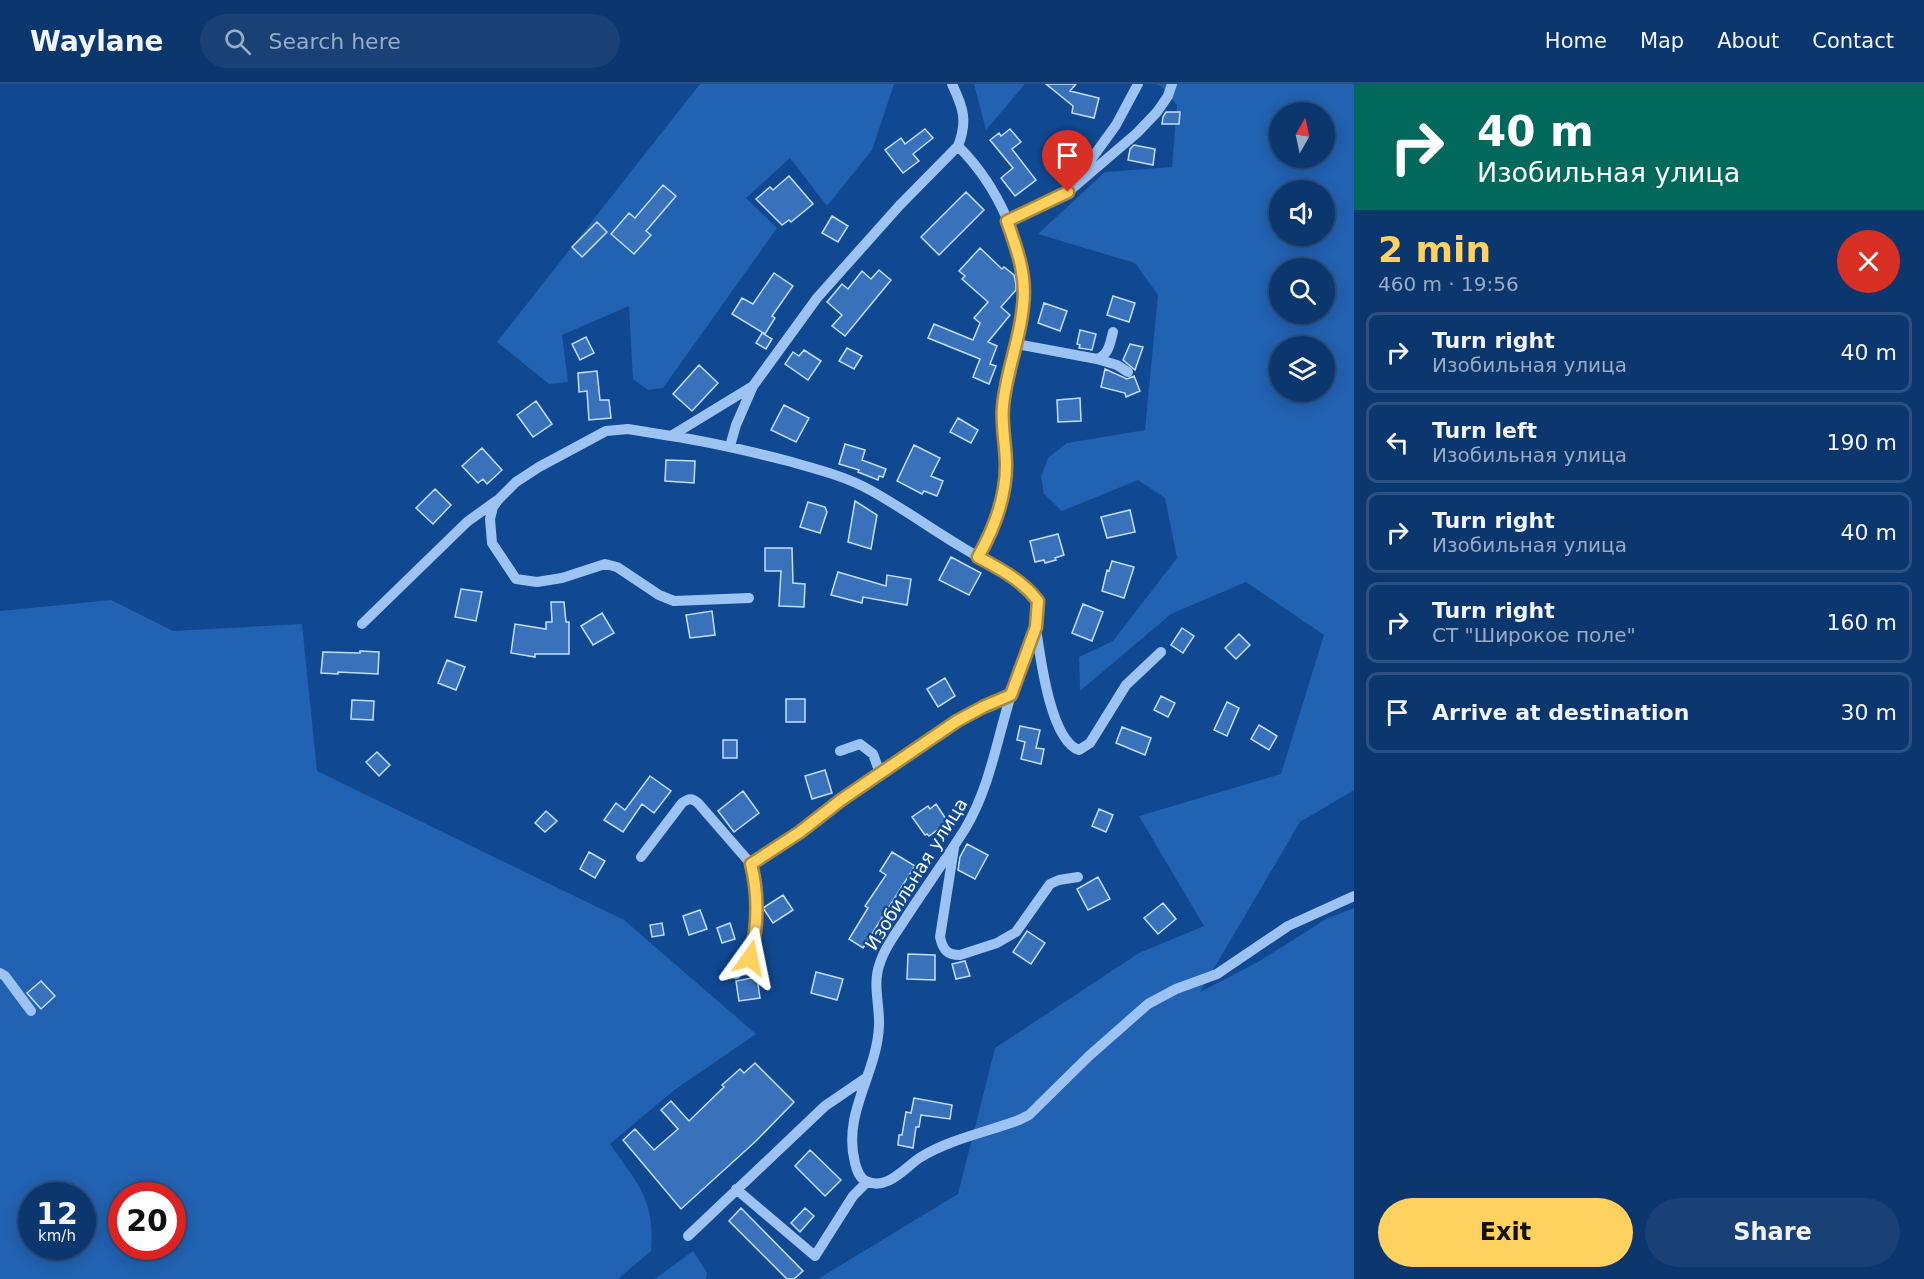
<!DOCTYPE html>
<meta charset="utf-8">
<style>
:root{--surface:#0c366e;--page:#1a4176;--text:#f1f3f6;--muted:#9aabc2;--line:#2c5081;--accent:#ffd25f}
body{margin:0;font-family:"DejaVu Sans",sans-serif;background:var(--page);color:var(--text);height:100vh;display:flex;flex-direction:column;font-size:22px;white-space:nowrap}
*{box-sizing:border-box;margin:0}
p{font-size:20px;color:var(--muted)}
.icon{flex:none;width:33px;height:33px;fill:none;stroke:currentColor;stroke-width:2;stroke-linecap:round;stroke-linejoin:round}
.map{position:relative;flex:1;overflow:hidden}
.side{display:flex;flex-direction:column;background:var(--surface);width:570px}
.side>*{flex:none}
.banner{background:#00695c;color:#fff;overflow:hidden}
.needle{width:39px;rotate:9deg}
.controls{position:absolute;left:1269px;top:18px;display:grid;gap:12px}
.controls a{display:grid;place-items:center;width:66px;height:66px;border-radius:50%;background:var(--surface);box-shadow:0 3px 15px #0003,0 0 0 2px var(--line);font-size:30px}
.speed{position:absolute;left:18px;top:1098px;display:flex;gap:12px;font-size:30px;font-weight:700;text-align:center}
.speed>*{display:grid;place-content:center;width:78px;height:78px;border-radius:50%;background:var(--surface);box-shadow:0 3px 15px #0003,0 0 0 2px var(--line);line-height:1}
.speed small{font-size:15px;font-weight:400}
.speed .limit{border:9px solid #d22;background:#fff;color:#111}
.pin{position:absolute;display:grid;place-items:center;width:51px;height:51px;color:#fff;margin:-62px -26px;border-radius:50% 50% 50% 0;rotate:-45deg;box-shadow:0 0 6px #0007}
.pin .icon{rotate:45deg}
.me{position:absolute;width:66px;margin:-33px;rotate:12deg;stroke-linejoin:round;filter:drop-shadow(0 0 4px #0008)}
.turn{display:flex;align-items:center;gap:21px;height:126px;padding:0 24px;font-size:27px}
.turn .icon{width:78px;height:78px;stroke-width:2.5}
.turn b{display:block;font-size:42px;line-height:51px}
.round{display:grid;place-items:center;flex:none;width:63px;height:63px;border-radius:32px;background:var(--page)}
.head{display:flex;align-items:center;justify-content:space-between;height:102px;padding:0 24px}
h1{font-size:36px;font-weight:700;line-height:45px;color:var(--accent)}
.action{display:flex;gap:12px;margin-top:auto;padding:12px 24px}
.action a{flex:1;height:69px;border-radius:36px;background:var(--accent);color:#111;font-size:24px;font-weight:700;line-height:69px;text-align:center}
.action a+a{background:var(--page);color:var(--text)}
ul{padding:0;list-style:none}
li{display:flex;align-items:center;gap:18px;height:81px;margin:0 12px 9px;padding:0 12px;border:3px solid var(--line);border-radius:12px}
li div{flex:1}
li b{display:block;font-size:22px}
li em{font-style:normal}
header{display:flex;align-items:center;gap:36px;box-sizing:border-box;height:84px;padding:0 30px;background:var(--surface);border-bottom:2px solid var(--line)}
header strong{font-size:28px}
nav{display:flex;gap:33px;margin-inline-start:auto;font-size:21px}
.search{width:420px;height:54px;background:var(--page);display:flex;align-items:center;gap:15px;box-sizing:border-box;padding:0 21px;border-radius:33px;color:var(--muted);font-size:22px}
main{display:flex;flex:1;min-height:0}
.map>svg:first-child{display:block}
.green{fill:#2262b2;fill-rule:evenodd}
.building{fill:#3972bb;stroke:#c4defe;stroke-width:1.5}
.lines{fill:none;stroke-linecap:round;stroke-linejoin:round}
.minor{stroke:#9dc3f3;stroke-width:10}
.route-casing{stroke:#a6883e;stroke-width:15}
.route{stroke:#ffd25f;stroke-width:10}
.labels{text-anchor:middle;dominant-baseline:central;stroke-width:4.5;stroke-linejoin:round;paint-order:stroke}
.street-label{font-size:18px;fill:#fff;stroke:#104892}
</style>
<header>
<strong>Waylane</strong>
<div class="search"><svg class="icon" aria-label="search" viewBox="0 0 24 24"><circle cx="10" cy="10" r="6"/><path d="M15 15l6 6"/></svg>Search here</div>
<nav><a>Home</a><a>Map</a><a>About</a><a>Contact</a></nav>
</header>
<main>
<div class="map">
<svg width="1354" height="1195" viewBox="0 0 1354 1195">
<rect width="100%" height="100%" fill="#104892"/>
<path class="green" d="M700,0h194l-22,66 -45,56 -37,-48 -44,40 31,30 -114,160 -15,2 -15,-11 -4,-73 -67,29 6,47 -19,2 -52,-42z
M974,0h51l-39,46z
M1157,0h197v706l-54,32 -100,170 58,-30 68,-43 28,-11v371h-536l140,-85 37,-146 144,-95 65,-27 -65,-110 142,-42 43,-139 -78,-53 -75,32 -91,77 -1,-34 34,-16 64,-83 -12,-60 -27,-18 -76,31 -18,-17 -3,-17 7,-19 19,-15 78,-13 13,-135 -23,-32 -97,-29 67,-62 67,-5 5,-62 -16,-19zM1280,28h44v46h-44zM1280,106h44v46h-44zM1280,184h44v46h-44zM1280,262h44v46h-44z
M111,516l62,31 129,-7 15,147 307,149 132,114 -83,57 -63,53c28,40 45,55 41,107l-33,28h-618v-668zM32,1112h50v50h-50zM122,1112h50v50h-50z
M693,1167l14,22 -1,6h-51z"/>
<path class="building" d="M1046,0h30l-6,7 29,7 -5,20 -22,-5 1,-7z
M1166,28h14l-1,12h-17l1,-7z
M925,45l8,9 -20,16 6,7 -16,12 -18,-23 16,-12 4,6z
M1010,45l11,13 -9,7 24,31 -21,16 -14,-18 12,-10 -23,-28 9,-7 2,3z
M1134,61l21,4 -2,16 -25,-5 2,-11z
M789,92l24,28 -22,18 -2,-2 -7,5 -26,-26 14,-12 3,3z
M663,101l13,11 -30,35 5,4 -17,19 -23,-20 18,-21 6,5z
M966,108l18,18 -45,45 -18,-18z
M832,132l16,10 -10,16 -16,-9z
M597,138l10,10 -25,25 -10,-10z
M980,164l22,21 2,-2 10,8 2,9v6l-15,17 9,8 -22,27 9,4 -7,18 6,2 -7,18 -16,-7 7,-18 -52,-21 6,-14 39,16 7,-17 -6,-5 14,-16 -26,-23 3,-3 -6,-5z
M879,186l12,10 -46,56 -13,-10 10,-11 -15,-13 15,-18 6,5 14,-18 9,8z
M774,189l19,13 -21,30 3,2 -10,16 -33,-20 10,-16 11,6z
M1113,212l22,7 -6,19 -22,-7z
M1044,219l23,8 -7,20 -22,-8z
M1080,246l16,4 -4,16 -13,-2 1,-3 -3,-1z
M762,249l10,6 -6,10 -10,-6z
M586,253l8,16 -14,7 -8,-16z
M1130,260l13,3 -8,23 -12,-10z
M847,264l15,8 -8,13 -15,-8z
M804,266l17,11 -13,19 -23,-16 8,-12 6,4z
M699,281l19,18 -26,28 -19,-17z
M1105,285l22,10 7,-3 6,15 -14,6 -1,-4 -24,-6z
M597,287l3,29h9l2,18 -22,2 -2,-29 -8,1 -1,-19z
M1080,314l1,23 -23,1 -1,-22z
M536,317l16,23 -19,13 -16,-22z
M784,321l25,13 -13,24 -25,-12z
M958,334l20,12 -7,13 -21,-11z
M845,360l20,6 -3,10 24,9 -3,8 -4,-1 -1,4 -20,-8 1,-2 -20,-6z
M914,361l26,13 -9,18 12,5 -6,15 -13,-5 -2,3 -25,-13z
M482,364l20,22 -15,14 -4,-5 -5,4 -16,-17z
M666,376l29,1 -1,22 -29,-2z
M435,405l16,16 -18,19 -17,-16z
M855,417l22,14 -6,34 -23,-7z
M808,418l17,5 2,5 -7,21 -20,-6z
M1130,426l5,22 -28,6 -6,-21z
M1058,450l6,21 -9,3 1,2 -11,3 -1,-3 -9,2 -5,-21z
M765,464h27l1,35 12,1 -1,23 -25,-1 2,-35h-16z
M951,473l30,16 -12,22 -30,-15z
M1112,477l22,6 -10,31 -22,-7 5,-21 2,1z
M838,488l48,14 1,-11 24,4 -4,26 -44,-8 -1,6 -31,-8z
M461,505l21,3 -6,29 -21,-4z
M551,518h13l2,20h3v32h-34v3l-24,-4 4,-29 31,5v-7h6z
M1083,520l20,8 -11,29 -20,-8z
M712,527l3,24 -25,3 -4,-23z
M602,529l12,20 -21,12 -12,-19z
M1182,544l12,8 -11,17 -12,-8z
M1239,550l11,11 -14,14 -11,-11z
M360,567l19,1 -1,22 -40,-2v2l-17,-1 2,-21 37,1z
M447,576l18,7 -9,23 -18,-7z
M945,594l10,18 -17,11 -11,-18z
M1161,612l14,7 -7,14 -14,-7z
M786,615h19v23h-19z
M352,616l22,1 -1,19 -22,-1z
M1227,618l12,6 -12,28 -13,-6z
M1259,641l18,11 -8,14 -18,-11z
M1020,642l20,4 -4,18 8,1 -3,15 -20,-5 4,-17 -8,-2z
M1122,643l29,11 -6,17 -29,-12z
M723,656h14v18h-14z
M377,668l13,13 -11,11 -13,-14z
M825,686l7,23 -20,6 -7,-23z
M650,692l21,15 -17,22 -12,-9 -19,28 -19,-12 12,-17 9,7z
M743,707l16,22 -25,19 -16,-21z
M936,720l12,18 -19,14 -2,-2 -2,1 -13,-18 16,-11 2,3z
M1099,725l14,6 -7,17 -14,-6z
M546,727l11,10 -12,11 -10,-9z
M967,760l21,11 -13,24 -17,-9 2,-13z
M589,768l16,9 -10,17 -15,-9z
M892,768l23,14 -52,82 -14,-9 19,-31 -3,-2 21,-31 -6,-4z
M1098,793l12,22 -22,11 -11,-21z
M783,811l10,15 -20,13 -10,-15z
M1163,819l13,16 -18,15 -14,-16z
M700,826l7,19 -18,6 -6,-19z
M662,839l2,12 -12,2 -2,-12z
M730,839l5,16 -13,4 -5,-15z
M1027,847l18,12 -14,21 -18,-12z
M908,870l27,1v25l-28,-1z
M965,877l5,15 -14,3 -4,-15z
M816,888l27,7 -6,21 -26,-7z
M757,893l3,21 -21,3 -3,-20z
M41,897l14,15 -14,13 -14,-16z
M755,979l39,39 -38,39 -75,68 -58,-69 12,-11 19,21 24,-21 -17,-19 10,-9 18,20 35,-34 -2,-2 18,-16 4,4z
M914,1014l38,7 -2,14 -29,-4 -2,12h-3l-3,21 -15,-3 1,-10h3l4,-23 5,1z
M810,1066l31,30 -16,16 -30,-30z
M741,1124l62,63 -9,8h-7l-58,-58z
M805,1124l9,8 -14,16 -9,-9z"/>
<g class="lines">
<path class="minor" d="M958,62c39,39 70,102 65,159 -3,35 -19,68 -20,103 -1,19 3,39 3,59 0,32 -12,62 -28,90
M1077,95l39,-54 22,-41
M1007,137l61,-29 69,-59 20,-21 11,-16 4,-12
M1016,260l81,15c12,-4 13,-16 16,-27
M1097,275l20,6 11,7
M671,352c40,6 78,15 117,25 28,8 57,15 82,29 31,17 60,38 90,56 27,17 58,29 78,55 0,32 -16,62 -26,91 -15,46 -22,96 -47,137 -19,30 -39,58 -58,87 -9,15 -22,30 -27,47 -8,21 0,42 -1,63 -2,48 -37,87 -24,137 2,7 4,15 11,18 21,11 40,-15 55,-24 29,-18 66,-25 98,-37l10,-5 60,-59 59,-52 28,-15 41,-15 71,-48 66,-30
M730,362l6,-21 17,-39 64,-88 82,-92 59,-60c10,-25 5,-39 -6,-62
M749,514l-75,3 -15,-6 -42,-28 -12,-3 -43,14 -25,4 -21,-3 -24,-36 -2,-24 3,-12 5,-7 18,-18 23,-15 67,-36 22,-2 43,7 82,-50
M362,540l105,-102 29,-21
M1036,544c4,27 14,112 43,122l11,-7 36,-58 35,-33
M840,667l20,-7 13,10 7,19
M954,764l-14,89c3,13 7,18 20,18l37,-12 19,-11 34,-48 9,-4 19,-3
M641,773l41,-54c7,-5 10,-5 16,0l53,61 4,17 1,53 -6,24 -14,16
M751,780l49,-32 41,-32 116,-79 26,-14 28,-12
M0,889l5,3 26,35
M736,1105l79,67 38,-60 14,-14
M688,1152l137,-130 41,-28"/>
</g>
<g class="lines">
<defs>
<path id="route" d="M750,874c8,-31 9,-62 1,-94l49,-32 41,-32 116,-79 26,-14 28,-12 25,-68 2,-26c-16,-21 -38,-32 -60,-44 16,-28 28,-59 28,-92 0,-19 -5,-40 -3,-59 3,-34 17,-66 20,-100 4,-30 -6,-57 -16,-85l61,-29"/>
</defs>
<use href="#route" class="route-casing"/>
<use href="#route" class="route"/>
</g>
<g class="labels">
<g class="street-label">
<text transform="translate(916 790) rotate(-58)">Изобильная улица</text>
</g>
</g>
</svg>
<div class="controls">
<a><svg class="needle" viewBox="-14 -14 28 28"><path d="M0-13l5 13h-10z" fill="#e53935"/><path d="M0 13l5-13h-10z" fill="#9aabc2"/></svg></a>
<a><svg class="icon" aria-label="sound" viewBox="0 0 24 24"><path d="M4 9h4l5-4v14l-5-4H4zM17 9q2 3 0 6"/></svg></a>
<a><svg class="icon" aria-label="search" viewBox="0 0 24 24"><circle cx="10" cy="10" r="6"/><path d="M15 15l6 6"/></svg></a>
<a><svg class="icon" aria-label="layers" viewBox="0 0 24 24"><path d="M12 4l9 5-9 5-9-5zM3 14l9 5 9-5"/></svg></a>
</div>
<div class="speed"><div>12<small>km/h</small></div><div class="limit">20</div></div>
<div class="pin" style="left:1068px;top:108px;background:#d93025"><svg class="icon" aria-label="arrive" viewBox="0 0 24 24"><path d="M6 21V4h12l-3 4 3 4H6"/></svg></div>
<svg class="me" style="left:750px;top:874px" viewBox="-20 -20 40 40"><path d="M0-17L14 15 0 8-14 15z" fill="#ffd25f" stroke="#fff" stroke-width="4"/></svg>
</div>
<section class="side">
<div class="banner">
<div class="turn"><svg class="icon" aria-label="right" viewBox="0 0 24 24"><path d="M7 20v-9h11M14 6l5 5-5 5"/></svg><div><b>40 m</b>Изобильная улица</div></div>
</div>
<div class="head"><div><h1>2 min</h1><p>460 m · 19:56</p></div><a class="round" style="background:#d93025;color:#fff"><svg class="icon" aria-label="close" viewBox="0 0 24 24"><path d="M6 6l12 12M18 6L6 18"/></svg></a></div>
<ul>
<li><svg class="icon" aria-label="right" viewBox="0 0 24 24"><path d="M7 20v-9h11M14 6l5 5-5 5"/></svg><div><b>Turn right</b><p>Изобильная улица</p></div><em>40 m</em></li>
<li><svg class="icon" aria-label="left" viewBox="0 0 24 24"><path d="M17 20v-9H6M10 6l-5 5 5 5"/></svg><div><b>Turn left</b><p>Изобильная улица</p></div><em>190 m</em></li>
<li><svg class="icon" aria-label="right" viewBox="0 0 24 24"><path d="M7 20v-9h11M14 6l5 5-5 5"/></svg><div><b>Turn right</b><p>Изобильная улица</p></div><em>40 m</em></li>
<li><svg class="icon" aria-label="right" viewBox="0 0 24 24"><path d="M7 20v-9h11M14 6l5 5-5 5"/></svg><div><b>Turn right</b><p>СТ &quot;Широкое поле&quot;</p></div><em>160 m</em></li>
<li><svg class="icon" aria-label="arrive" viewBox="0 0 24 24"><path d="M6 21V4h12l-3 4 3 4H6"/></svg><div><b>Arrive at destination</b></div><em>30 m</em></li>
</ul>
<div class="action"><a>Exit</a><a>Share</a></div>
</section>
</main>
